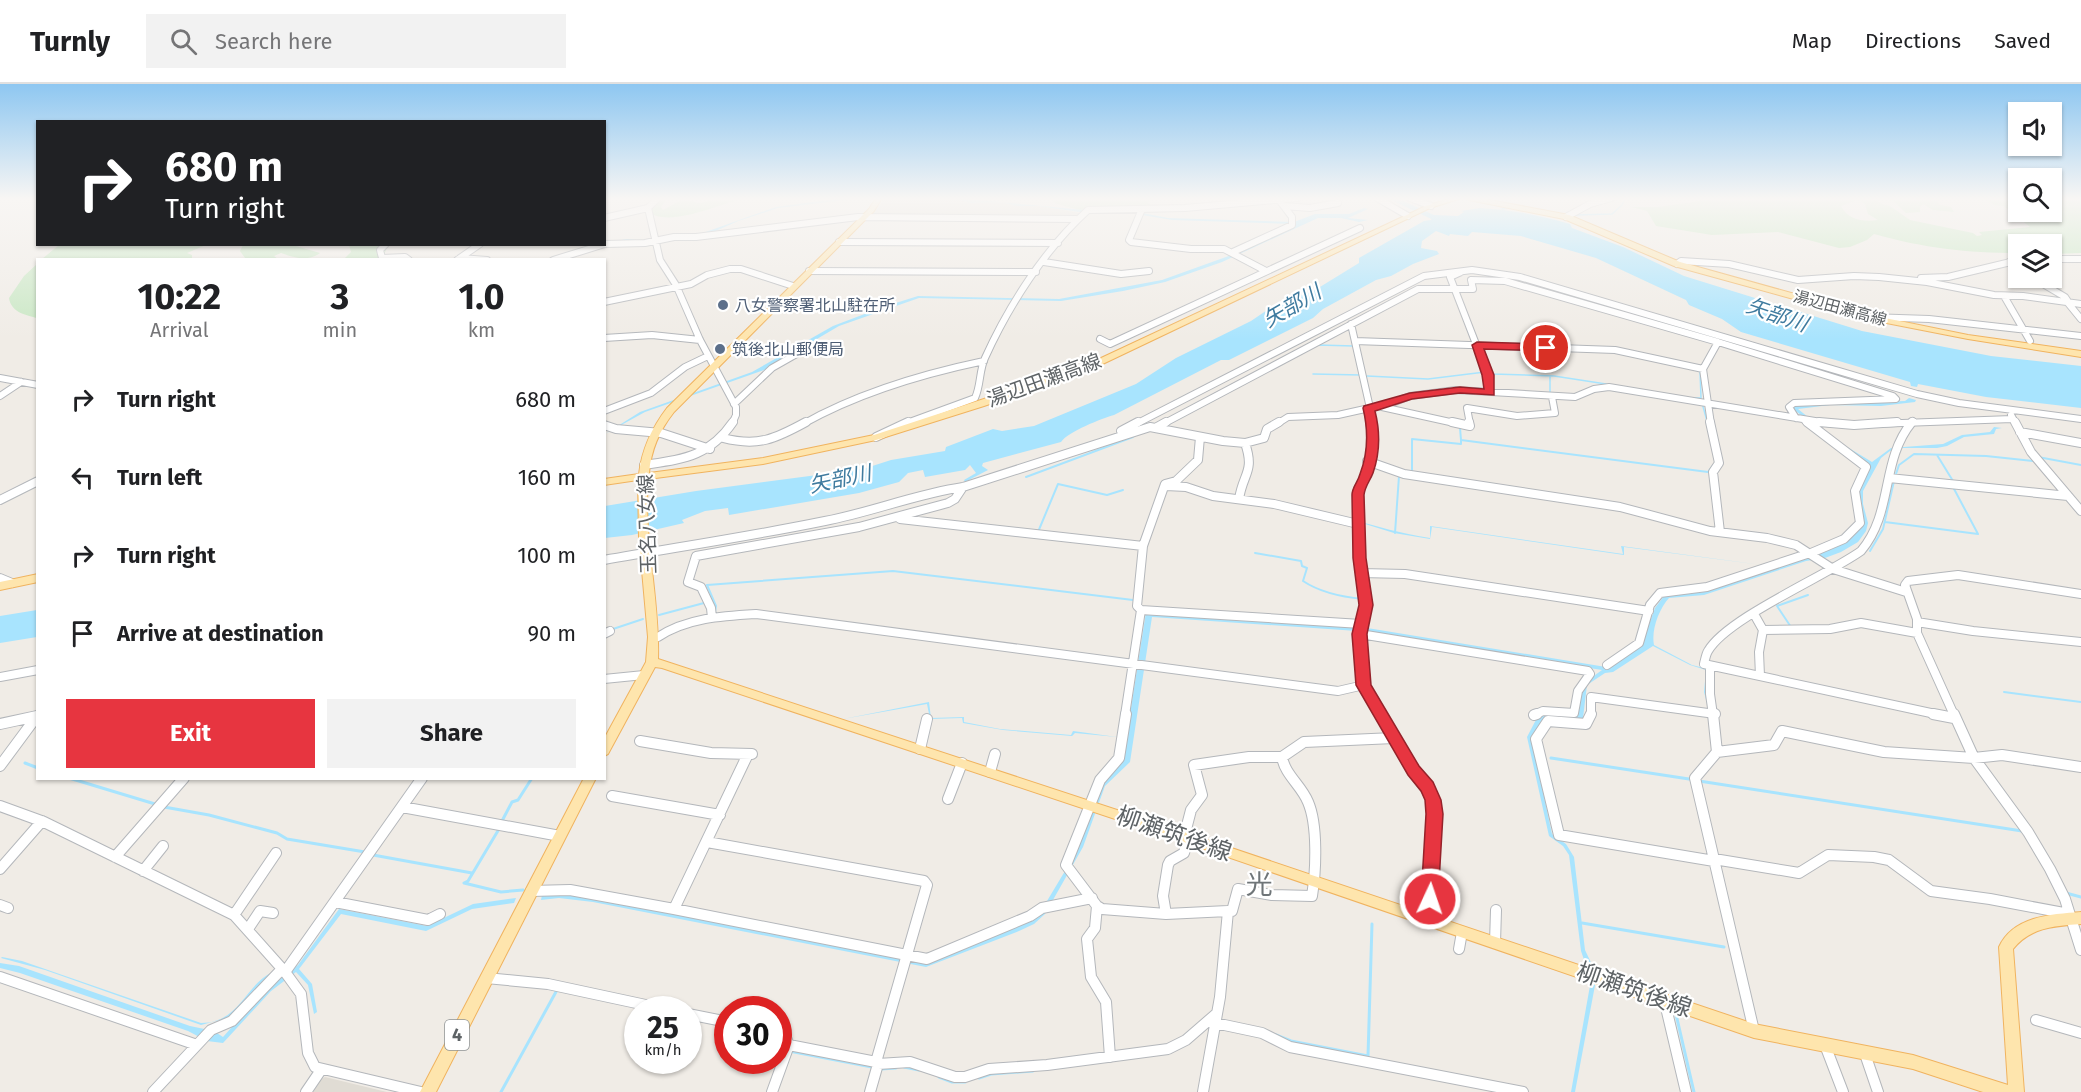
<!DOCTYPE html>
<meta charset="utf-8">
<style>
:root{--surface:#fff;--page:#f2f2f2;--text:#202124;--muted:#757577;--line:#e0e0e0;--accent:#e73540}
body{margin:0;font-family:"Fira Sans","Noto Sans JP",sans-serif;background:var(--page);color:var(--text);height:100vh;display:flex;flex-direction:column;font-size:22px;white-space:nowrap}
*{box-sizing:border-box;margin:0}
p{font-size:20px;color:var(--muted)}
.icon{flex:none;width:33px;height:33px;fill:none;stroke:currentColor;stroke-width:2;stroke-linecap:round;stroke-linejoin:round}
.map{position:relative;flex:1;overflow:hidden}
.drawer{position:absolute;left:36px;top:174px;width:570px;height:522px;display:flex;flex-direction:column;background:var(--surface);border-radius:0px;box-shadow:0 2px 4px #0004}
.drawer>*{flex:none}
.top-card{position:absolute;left:36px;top:36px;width:570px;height:126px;border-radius:0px;box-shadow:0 2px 4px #0004;background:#202124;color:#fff;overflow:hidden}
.controls{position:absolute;left:2008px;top:18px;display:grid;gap:12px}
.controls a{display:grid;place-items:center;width:54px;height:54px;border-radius:0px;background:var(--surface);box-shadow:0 2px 4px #0004;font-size:30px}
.speed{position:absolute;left:624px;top:912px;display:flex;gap:12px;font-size:30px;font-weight:700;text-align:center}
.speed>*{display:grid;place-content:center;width:78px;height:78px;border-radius:50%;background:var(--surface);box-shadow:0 2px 4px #0004;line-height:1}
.speed small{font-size:15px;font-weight:400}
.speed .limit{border:9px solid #d22;background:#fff;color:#111}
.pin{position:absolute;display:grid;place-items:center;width:51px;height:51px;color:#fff;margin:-26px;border:3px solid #fff;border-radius:50%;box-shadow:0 2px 6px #0007}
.me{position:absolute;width:66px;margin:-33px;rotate:3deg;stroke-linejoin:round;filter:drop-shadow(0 0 4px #0008)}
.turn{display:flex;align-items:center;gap:21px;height:126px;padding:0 30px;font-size:27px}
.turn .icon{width:78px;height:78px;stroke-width:2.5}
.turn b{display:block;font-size:42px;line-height:51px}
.eta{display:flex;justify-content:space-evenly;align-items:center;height:102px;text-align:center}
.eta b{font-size:36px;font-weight:700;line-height:42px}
.action{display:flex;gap:12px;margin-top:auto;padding:12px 30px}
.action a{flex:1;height:69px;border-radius:0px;background:var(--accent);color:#fff;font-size:24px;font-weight:700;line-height:69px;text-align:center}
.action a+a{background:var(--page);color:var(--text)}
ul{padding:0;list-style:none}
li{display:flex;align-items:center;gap:18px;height:78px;padding:0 30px}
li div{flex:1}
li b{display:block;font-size:22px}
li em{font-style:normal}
header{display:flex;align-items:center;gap:36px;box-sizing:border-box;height:84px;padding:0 30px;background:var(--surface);border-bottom:2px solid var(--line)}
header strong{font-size:28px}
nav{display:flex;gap:33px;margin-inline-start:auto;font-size:21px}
.search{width:420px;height:54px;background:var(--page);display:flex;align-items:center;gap:15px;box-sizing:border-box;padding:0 21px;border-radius:0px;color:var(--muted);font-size:22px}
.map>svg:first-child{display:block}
.education{fill:#e0dcd4}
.green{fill:#c8e7c3;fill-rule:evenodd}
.water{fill:#a8e4fe}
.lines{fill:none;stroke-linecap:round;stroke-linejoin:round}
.stream-far2{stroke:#a8e4fe;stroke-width:1.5}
.stream-far1{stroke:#a8e4fe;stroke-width:2}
.stream{stroke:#a8e4fe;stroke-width:3}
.river{fill:#a8e4fe;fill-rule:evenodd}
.minor-far2-casing{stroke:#b4b7bb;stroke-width:8}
.minor-far1-casing{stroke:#b4b7bb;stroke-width:10}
.minor-casing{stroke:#b4b7bb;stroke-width:12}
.major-casing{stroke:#f0b35f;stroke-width:2}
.minor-far2{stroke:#fff;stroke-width:6}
.minor-far1{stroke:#fff;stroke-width:8}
.minor{stroke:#fff;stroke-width:10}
.major{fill:#fee5ad;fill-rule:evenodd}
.route{fill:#e73540;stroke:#96222a;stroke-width:1.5}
.service-dot{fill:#5c6f8a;stroke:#fff;stroke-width:2}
.labels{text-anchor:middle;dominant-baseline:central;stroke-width:4.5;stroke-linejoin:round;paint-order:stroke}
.far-service-label{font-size:16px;fill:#4e5e75;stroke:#fff;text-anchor:start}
.far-street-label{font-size:16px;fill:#5e6366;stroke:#fff}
.shield{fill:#fff;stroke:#8e9294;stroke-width:1.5}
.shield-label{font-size:18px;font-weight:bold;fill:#5e6366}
.street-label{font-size:20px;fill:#5e6366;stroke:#fff}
.water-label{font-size:21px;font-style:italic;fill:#3f7b9f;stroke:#fff}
.near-street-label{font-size:24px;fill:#5e6366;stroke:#fff}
.near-quarter-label{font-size:27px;fill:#6f7578;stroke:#fff}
</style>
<header>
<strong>Turnly</strong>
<div class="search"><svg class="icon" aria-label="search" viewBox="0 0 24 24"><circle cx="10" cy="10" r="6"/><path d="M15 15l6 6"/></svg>Search here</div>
<nav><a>Map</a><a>Directions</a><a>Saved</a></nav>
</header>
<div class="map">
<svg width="2081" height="1008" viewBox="0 0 2081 1008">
<rect width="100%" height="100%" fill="#f0ece6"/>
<path class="education" d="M885,114h104l-2,1 2,3 57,5 34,6 -5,4h-205z
M325,993l62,15h-76l9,-12z"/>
<path class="green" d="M660,114l6,2 -5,7 2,3 20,-11 16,4 24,-5h52c-11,1 -22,-1 -33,1 -23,5 -73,29 -93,13l2,-6z
M1048,114h113l-14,4 7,4h-47l-27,4 -23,-6z
M1721,114h152l9,6 8,2 20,14 63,13 4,3 5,-1 -3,-3 51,-5 -26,-21 -10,-1 -10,-7h35v14h33v-14h29v55l-29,1v-10h-33v9c-53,0 -95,-5 -145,-19l-7,6 -17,7 -11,1 -61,-16 -66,3 -56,-9 -9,-15 -15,-4h26zM1858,116l7,4 3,10 10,6c-15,2 -30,0 -37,-14z
M1890,114h46l4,7 11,2 3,5 -21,-2 -10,-6 -3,3v5l-14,1z
M289,160l31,9c-12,9 -25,5 -39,0l-7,3 4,3 -36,1 3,-2 -5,-7 3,-6z
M59,161v-1l147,1 -19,8 5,2v4h-150z
M349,161h39l-4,10 3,4 -44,1 8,-8z
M37,180v54c-12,-3 -26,-6 -28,-20l15,-22z"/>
<path class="water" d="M841,114h118l125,12 48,1 36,7 62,2 64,2 21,-8h34l15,-6 4,1 -20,9 20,2 -9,2 -18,-4h-23l-96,44 -57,20 -42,9 -62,10 -142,-3 -80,28 -75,44 -119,42 -40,22 35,-22 112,-40 81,-46 50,-19 35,-11 141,3 103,-19 75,-27 59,-29 -124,-4 -42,-7h-44l-47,-7h-22l-16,-4 -30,1 -18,-4 -90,-1 -85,10 -40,13 -29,13 -67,8 -10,-2 -27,3 22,-4 18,2 55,-7 76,-27z
M1480,124c31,2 60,7 90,16l2,4 51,19 61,29 178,55 129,25 90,10v42l-95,-11 -68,-13 -1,3 -6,-1 -1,-4 -169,-50 -19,-13 -33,-14 -3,-5 -90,-42 -75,-22 -49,-4 -4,4 -18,-2 -1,2 -13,-5 -14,10 -1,7 16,3 2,3 -26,10 -22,12 -15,4 -53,29 -10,9 -84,42h-8l-107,55c-13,4 -45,16 -53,27l-78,21 -1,3 6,4 -23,12 -1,-2 12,-7 -6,-8 -5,5 -40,7 -2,-7 -15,3 -9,9 -40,11 -130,22 -1,-7 -23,3 -23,9 2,3 -52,12 -27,3v-32l91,-15 167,-22 28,-9 54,-9 1,-4 47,-18 9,2 32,-5 102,-42 40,-26 75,-37 25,-17 39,-14 44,-27v-5l65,-37 7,-1 3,-5 24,1 6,-4 -3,-1z
M1909,314l7,2 -1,2 -34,4 -51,-1 -32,4 41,33 33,20 19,-14 52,-4 19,-9 28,-3 4,-5 8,1 -6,1 -2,5 -30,3 -17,9 -10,2h-36l-11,3 -9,7 -18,33v13l5,19 -2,8 -8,11 -17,10 -16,6 -19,3 -102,34 -35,3c-10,11 -18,32 -15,47l38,20 16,4 -3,22 4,20 -5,-19 2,-22 -16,-5 -37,-19 -40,26 -8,1 -18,12 -4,33h-38l-14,18 21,98 14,10 8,13 11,93 10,21 1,9 -21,112h-4l20,-112 -10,-29 -12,-96 -6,-9 -14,-10 -22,-99 11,-21 11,-3 29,3 2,-23 11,-15 11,-8 -245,-39 -205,-14 -22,145 -25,24 -22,61 -38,67 -11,10 -15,7 -93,36 -333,-65 -34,-4 -18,2 1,-5 19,-1 29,3 337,66 114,-52 33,-55 26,-70 23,-27 23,-147 209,14 251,41 35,-21 14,-38 9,-12 41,-4 100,-35c23,-5 43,-12 57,-31l-4,-37 11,-22 -76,-58 1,-4 111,-4z
M1349,435c28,7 53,15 81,19v-12l193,28 -2,-8 141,19 -138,-18v8l-192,-28 -2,12 -36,-6z
M37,526v27l-37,6v-27z
M929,618l2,16 33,-1v5l36,7 71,6 2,-4 44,6 -42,-4 -3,3 -69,-6 -40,-7 -1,-5 -32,1 -3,-15 -84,15z
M516,814l-2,5 -42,6 -46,22 -85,-17 -42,55 13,15 5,28 -3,2 -6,-29 -12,-13 -25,19 -48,52 -16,-2 -19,-10 -168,-58 -20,-5v-5l19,3 171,60 24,5 9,6 43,-48 32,-24 41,-56 88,17 46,-22z
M2,873l20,4 179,62c39,0 44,-39 72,-51l-42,45 -30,8 -156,-55 -44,-12z"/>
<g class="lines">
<path class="stream-far2" d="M1502,125l6,-2
M1540,130l24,4
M1575,131l37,-1 10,-9 3,-7
M1314,263l4,-2 36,1
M1490,288l3,2 61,2 52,8
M1313,290l48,1
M1367,292l61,3 57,-7
M1550,293v17
M1695,314h6l-1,-27
M1702,319l5,18"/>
<path class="stream-far1" d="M1460,344l1,12
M1937,371l16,26
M2038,373l43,8
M1412,388v-33l49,5v-4l247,32 6,-8
M1026,393l107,-40
M1895,393l4,-12 15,-11 72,2 47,5
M1885,438l93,12 -25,-47
M1038,448l20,-48 49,11 16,-5
M1395,449l4,-57
M1870,467l13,-22 11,-48
M1255,469l46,8 1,5 5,2 -4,13c18,12 39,16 60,18
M715,528l1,-6 -9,-21 186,-14 240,29
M659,531l45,-12
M1368,533l4,-15
M1791,543l-14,-21 31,-11
M613,545l30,-10
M2004,608l77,10"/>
<path class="stream" d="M1551,674l138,21
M25,679l13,5
M69,694l86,26
M1699,697l323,50
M164,723l45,8 68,18 10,6 78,13
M502,737l10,-19 6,-2 14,-22
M499,745l-31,52 -4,2 37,9 22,-2
M373,771l99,18
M2066,809l15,4
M1582,839l142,24
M1675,926l19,82
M1276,951l15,6 77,15 4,-132
M789,967l83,16
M904,983l15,3
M881,985l15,-1
M939,993l13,5h13
M979,994l12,-4 42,-3
M501,1008l56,-102"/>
<path class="river" d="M1387,114h10l54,25 -7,2z"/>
<defs>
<path id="minor-far2" d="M658,114l-10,10 12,52 16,25 24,55 36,67v8l-4,9
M1377,114l31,18
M1410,114l21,8
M1284,122l26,2 28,-5
M1142,125l-13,31 2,2 60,7h33l42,22
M1566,133l24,-13 21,-6
M604,134l44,-10
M839,158l219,1
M386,160l-6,6 2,8 23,-1 4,3
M1233,168l59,-27v-8l-13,-17
M460,174l27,2
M2052,175h29
M457,176l23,-16
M553,176l52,-16 40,-1 29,-6h22l162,-20 218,2
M1044,178l77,12 28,-3
M2009,178l10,7
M1677,180l4,-3 48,3 69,16 56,-4 25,1 48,5 67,13 29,1 58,8
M809,187l227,1
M1461,188l-11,5 38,98 2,17
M1921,194l27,-1 71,-17
M2033,194l32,19 4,6
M2004,212l26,45
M604,218l87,-18 16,-9 23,-6h11l52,17
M2068,219l13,16
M1869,233l60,2 152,17
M1351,240l19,84
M604,254l48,-3 48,5
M1100,255l10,5 250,-116
M1355,257l260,9 88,19
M1718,258l175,54 3,3 -102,4 -5,4 7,11
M0,294l38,7
M0,312l21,-14
M734,320l38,-36 37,-21
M1382,323l77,17
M1368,324l4,16
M604,327l47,-18 34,-26 23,-11
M2011,331l5,9
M1804,336l5,4
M803,340c55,-31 119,-50 181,-63
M904,340l71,-26c6,-13 4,-27 10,-40 24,-53 60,-109 103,-148l97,-2 112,-10
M1136,340l288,-148 48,-6 48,7 397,117 42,9 122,16
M1163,340l255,-135h55l-2,-9 34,1 213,61 -15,27 8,55
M1277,340l11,-7 50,-2 54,-12 18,-7 46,-6 119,7 19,-8 15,-2 224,37
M1470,340l-3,-16 50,8 38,-3 -3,-16
M1875,340l137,-5
M1911,340l2,-3"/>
<path id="minor-far1" d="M1372,338l2,8 -7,43 -9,16 1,69 7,47 -6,29 4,51 17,30
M1452,338l18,4 -1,-4
M1710,338l9,41 -6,9 7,60
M1807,338l59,45 -11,24 5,32 -16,16 -33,14
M1819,338l35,3 43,-3
M1912,338c-32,39 -18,90 -51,129 -35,25 -134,67 -153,100 -2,3 -3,9 -4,13l236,51
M2015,338l16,30 50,59
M604,341l12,4 45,4 49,16
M1157,343l9,-5
M1121,347l17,-9
M2020,348l61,11
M876,353l32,-15
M723,354c35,9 52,1 83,-16
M1367,377l37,13 216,33 90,24 57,7 29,7 37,24 73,23
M644,381c39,-6 65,-8 89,-43
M1889,394l179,18
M1166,402l20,1 27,9 61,8 84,20
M1239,415c4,-26 16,-27 6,-56
M0,416l38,-19
M900,435l243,27
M604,476c74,-13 148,-24 221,-39 47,-9 91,-27 138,-34l187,-60 73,14 22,2 19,-5 3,-9 12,-7
M1361,489l44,1 244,37
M0,494l12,5
M1141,526l220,14
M1754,530l9,16
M712,534l-1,-10 -10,-21 -13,-5 8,-26 163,-29 89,-24 7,-4 8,-12
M1917,538l56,9 108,11
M604,550l6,-3
M1360,550l228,37 2,3 -12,17 -4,22 -31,-2 -9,4
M658,553c29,-19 64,-21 98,-23l582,77 26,-6
M1607,581l32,-22 11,-38 10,-12 47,-6 103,-34
M1710,582v28l3,21
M1760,592l-1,-24 4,-22 67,-1 31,-6 56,10
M0,593l38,-7
M604,595l40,-4
M1125,631l16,-105 -4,-4 6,-60 22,-62 11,-3 22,-21 2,-23
M1591,631v-18l124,17
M1954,631l-37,-82v-14l-12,-34 3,-4 50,-6 123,19"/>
<path id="minor" d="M1126,630l-7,44 -19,22 -34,85 31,41 5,3 64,5 62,-3
M1380,630c11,18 20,36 31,54 12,20 20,21 24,46l-7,107
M1591,630l-5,10 -38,-3 -12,18 23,96 155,26
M1712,630h3
M1713,630l4,38 -22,26 59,253
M1933,630l21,4
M1954,630l20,44 54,74 22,37 15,30 16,51
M1534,631l3,-1
M0,640l37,-8
M640,657l71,12 41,1
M920,665l7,-30
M1717,668l57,-7 8,-14 102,21 90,6 28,-3 79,12
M0,682l37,-50
M990,688l5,-18
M612,712l108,19
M948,715l14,-36
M0,722l44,16 190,93 51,57 16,22 7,59 7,14 106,25
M402,723l158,29
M1184,753l7,-27 11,-15 -8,-30 55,-8h33l22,-15 90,-4
M707,758l217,39 3,4 -51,177 2,2 -8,28
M115,773l69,-79
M1714,775l85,14 29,-18 46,2 15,3 42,31 59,8 79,15
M0,785l42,-48
M143,787l20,-25
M531,807l39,-1 104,19 74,-155
M335,818l93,18 12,-6
M0,821l8,3
M1097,822l-2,22 -8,11 4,38 15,25 4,55
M674,825l253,50 103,-43 12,-8 50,-10
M1166,830l-3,-18 5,-31 2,-4 14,-8 4,-15
M234,831l42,-62
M248,845l12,-18 13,2
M1495,859l1,-33
M1459,865l3,-17
M285,888l137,-194
M0,893l197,68
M486,894l62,6 121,26
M1664,915l22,93
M688,930l40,8
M2036,936l45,13
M1215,939l47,10 28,14 233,45
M789,961l87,17
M1825,961l18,47
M1865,970l13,38
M878,980l32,-2 45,15h10l24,-8 58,-4 121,-16 18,-9 30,-26
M153,1008l58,-62 21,-9 50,-52
M306,1008l15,-22
M772,1008l17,-47 -5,-12 -6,-1
M1203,1008l17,-95 8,-86h4l6,-22 34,6 40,1c4,-25 6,-71 -4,-94 -7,-17 -23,-27 -26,-45"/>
<path id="major" d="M876,114h6l-8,13 -200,201c-15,19 -23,38 -25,61l114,-15 111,-23 210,-69 342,-160 26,-8h10l-32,10 -340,162 -106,36 -108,34 -113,24 -115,15c-5,60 12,120 10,180l526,173 570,192 159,31 95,30 -9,-138c14,-31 53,-33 82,-35v12c-27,2 -50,3 -68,25l11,143h-41l-70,-23 -159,-31 -570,-196 -522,-174 -7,-1 -47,87 -4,2v-17l42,-77 2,-25 -9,-100 -1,-57 -34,5v-6l35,-5c3,-25 12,-45 28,-66l202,-199z
M1466,114h13l90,17 111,47 190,53 98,20 113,16v6l-113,-18 -102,-20 -192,-53 -110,-47 -95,-19z
M38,490v8l-38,8v-8z
M584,694h12l-160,314h-16z"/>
</defs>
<use href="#minor-far2" class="minor-far2-casing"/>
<use href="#minor-far1" class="minor-far1-casing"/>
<use href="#minor" class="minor-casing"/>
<use href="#major" class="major-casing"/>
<use href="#minor-far2" class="minor-far2"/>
<use href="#minor-far1" class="minor-far1"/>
<use href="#minor" class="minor"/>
<use href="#major" class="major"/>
</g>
<linearGradient id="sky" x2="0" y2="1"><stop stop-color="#8ec7f1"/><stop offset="0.45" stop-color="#f8f6f4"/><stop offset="1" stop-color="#f8f6f4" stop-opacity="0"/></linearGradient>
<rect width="2081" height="255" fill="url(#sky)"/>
<path class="route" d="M1477,258l69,2 6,4 -6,3 -62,-2 10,26v20l-34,-2 -48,6 -37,12c5,20 5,42 -2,62 -3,8 -8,13 -9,22l2,63 7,47 -6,29 4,51 48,81 14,16 8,18 2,14 -5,85 -2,5 -6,3 -6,-3 -3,-5 5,-85 -1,-14 -4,-9 -13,-16 -52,-90 -4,-51 7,-29 -6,-47 -1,-63c0,-8 6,-13 8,-21 8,-21 8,-45 3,-66l1,-2 46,-13 50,-6 24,2 -2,-14 -10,-30z"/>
<g class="service-dot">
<circle cx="723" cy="221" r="6"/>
<circle cx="720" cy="265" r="6"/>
</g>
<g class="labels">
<g class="far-service-label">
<text x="735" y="221">八女警察署北山駐在所</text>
<text x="732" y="265">筑後北山郵便局</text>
</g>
<g class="far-street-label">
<text transform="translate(1840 224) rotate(15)">湯辺田瀬高線</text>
</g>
<rect class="shield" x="445" y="936" width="24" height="30" rx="4.5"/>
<g class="shield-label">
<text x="457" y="951">4</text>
</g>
<g class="street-label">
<text transform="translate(1044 296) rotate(-20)">湯辺田瀬高線</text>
<text transform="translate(647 440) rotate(-92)">玉名八女線</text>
</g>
<g class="water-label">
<text transform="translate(1292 222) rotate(-30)">矢部川</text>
<text transform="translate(1777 231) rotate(19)">矢部川</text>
<text transform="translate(840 395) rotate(-12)">矢部川</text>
</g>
<g class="near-street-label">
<text transform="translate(1174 750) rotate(19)">柳瀬筑後線</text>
<text transform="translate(1634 906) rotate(19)">柳瀬筑後線</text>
</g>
<g class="near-quarter-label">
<text x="1259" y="801">光</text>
</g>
</g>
</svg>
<div class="controls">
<a><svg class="icon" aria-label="sound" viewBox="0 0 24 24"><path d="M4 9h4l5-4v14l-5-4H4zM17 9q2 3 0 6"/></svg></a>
<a><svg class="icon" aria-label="search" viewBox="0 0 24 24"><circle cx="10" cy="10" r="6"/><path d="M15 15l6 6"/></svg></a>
<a><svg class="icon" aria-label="layers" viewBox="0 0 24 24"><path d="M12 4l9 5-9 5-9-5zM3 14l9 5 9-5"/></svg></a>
</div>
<div class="speed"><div>25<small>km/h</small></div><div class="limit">30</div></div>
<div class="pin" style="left:1546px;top:264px;background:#d93025"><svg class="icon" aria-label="arrive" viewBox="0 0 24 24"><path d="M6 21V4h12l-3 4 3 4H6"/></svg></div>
<svg class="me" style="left:1430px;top:815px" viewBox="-20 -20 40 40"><circle r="17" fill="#e73540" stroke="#fff" stroke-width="3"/><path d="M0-11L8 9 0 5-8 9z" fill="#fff"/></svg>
<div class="top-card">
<div class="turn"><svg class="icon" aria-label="right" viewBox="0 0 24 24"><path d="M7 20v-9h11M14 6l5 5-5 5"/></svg><div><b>680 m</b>Turn right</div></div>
</div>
<section class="drawer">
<div class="eta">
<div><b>10:22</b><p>Arrival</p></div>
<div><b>3</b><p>min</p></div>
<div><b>1.0</b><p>km</p></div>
</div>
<ul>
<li><svg class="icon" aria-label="right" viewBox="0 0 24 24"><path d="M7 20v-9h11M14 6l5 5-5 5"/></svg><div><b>Turn right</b></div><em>680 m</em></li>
<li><svg class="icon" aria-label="left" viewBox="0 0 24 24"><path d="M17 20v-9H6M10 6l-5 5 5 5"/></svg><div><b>Turn left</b></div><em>160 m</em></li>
<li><svg class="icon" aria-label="right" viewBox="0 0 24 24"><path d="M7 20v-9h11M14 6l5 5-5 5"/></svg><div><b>Turn right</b></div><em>100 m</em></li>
<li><svg class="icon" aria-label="arrive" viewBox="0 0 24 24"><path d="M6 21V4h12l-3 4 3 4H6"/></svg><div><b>Arrive at destination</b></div><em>90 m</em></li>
</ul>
<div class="action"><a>Exit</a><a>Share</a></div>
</section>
</div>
